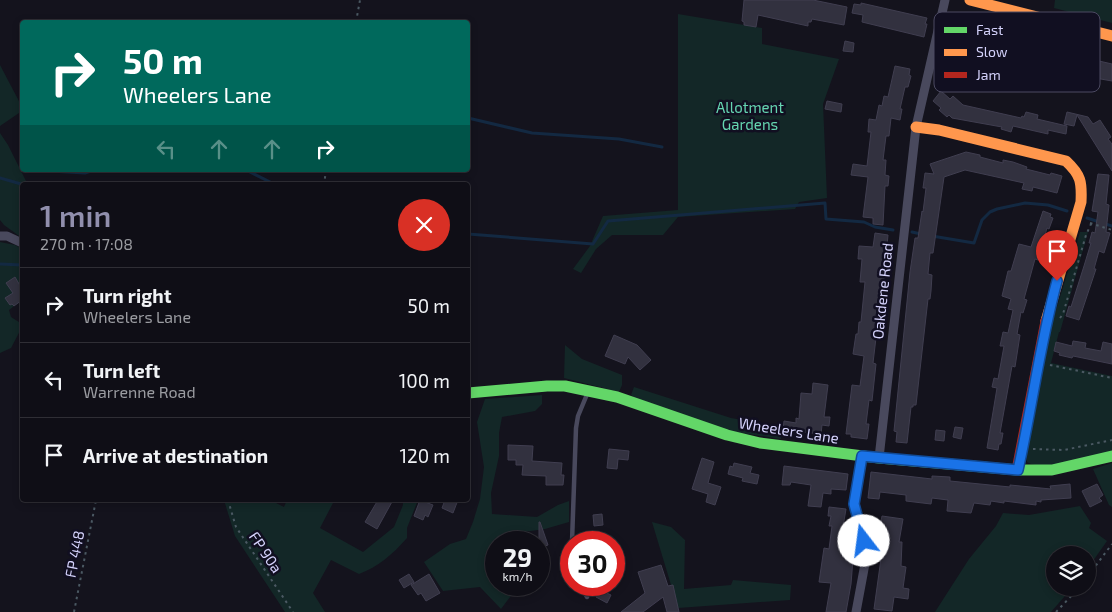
<!DOCTYPE html>
<meta charset="utf-8">
<style>
:root{--surface:#0f0e16;--page:#18171f;--text:#f1f3f6;--muted:#9b9ca1;--line:#2f2e35;--accent:#918fad}
body{margin:0;font-family:"Exo 2",sans-serif;background:var(--page);color:var(--text);height:100vh;display:flex;flex-direction:column;font-size:19px;white-space:nowrap}
*{box-sizing:border-box;margin:0}
p{font-size:16px;color:var(--muted)}
.icon{flex:none;width:28px;height:28px;fill:none;stroke:currentColor;stroke-width:2;stroke-linecap:round;stroke-linejoin:round}
.map{position:relative;flex:1;overflow:hidden}
.panel{position:absolute;left:20px;top:182px;width:450px;height:320px;display:flex;flex-direction:column;background:var(--surface);border-radius:5px;box-shadow:0 2px 8px #0003,0 0 0 1px var(--line)}
.panel>*{flex:none}
.top-card{position:absolute;left:20px;top:20px;width:450px;height:152px;border-radius:5px;box-shadow:0 2px 8px #0003,0 0 0 1px var(--line);background:#00695c;color:#fff;overflow:hidden}
.controls{position:absolute;left:1046px;top:546px;display:grid;gap:10px}
.controls a{display:grid;place-items:center;width:50px;height:50px;border-radius:50%;background:var(--surface);box-shadow:0 2px 8px #0003,0 0 0 1px var(--line);font-size:25px}
.speed{position:absolute;left:485px;top:531px;display:flex;gap:10px;font-size:25px;font-weight:700;text-align:center}
.speed>*{display:grid;place-content:center;width:65px;height:65px;border-radius:50%;background:var(--surface);box-shadow:0 2px 8px #0003,0 0 0 1px var(--line);line-height:1}
.speed small{font-size:12px;font-weight:400}
.speed .limit{border:8px solid #d22;background:#fff;color:#111}
.pin{position:absolute;display:grid;place-items:center;width:42px;height:42px;color:#fff;margin:-51px -21px;border-radius:50% 50% 50% 0;rotate:-45deg;box-shadow:0 0 5px #0007}
.pin .icon{rotate:45deg}
.me{position:absolute;width:55px;margin:-28px;rotate:345deg;stroke-linejoin:round;filter:drop-shadow(0 0 4px #0008)}
.turn{display:flex;align-items:center;gap:18px;height:105px;padding:0 20px;font-size:22px}
.turn .icon{width:65px;height:65px;stroke-width:2.5}
.turn b{display:block;font-size:35px;line-height:42px}
.lanes{display:flex;align-items:center;height:48px;padding:0 20px;background:#0003;justify-content:center;gap:25px;direction:ltr}
.lanes .off{opacity:.35}
.round{display:grid;place-items:center;flex:none;width:52px;height:52px;border-radius:26px;background:var(--page)}
.head{display:flex;align-items:center;justify-content:space-between;height:85px;padding:0 20px}
h1{font-size:30px;font-weight:600;line-height:38px;color:var(--accent)}
ul{padding:0;list-style:none}
li{display:flex;align-items:center;gap:15px;height:75px;padding:0 20px;border-top:1px solid var(--line)}
li div{flex:1}
li b{display:block;font-size:19px}
li em{font-style:normal}
.map>svg:first-child{display:block}
.green{fill:#132727}
.lines{fill:none;stroke-linecap:round;stroke-linejoin:round}
.stream{stroke:#132942;stroke-width:3}
.building{fill:#32313f;stroke:#403e50}
.path{stroke:#4b5963;stroke-width:2;stroke-dasharray:2.5 4;stroke-linecap:butt}
.lane{stroke:#49495d;stroke-width:4.5}
.street{stroke:#49495d;stroke-width:9}
.fast{stroke:#63d668;stroke-width:11}
.slow{stroke:#ff974d;stroke-width:11}
.jam{stroke:#b3261e;stroke-width:11}
.route-casing{stroke:#114b97;stroke-width:12}
.route{stroke:#1a73e8;stroke-width:9}
.labels{text-anchor:middle;dominant-baseline:central;stroke-width:5;stroke-linejoin:round;paint-order:stroke}
.park-label{font-size:15px;fill:#65d5b1;stroke:#110f21}
.street-label{font-size:15px;fill:#d4d2fb;stroke:#110f21}
.key{fill:#110f21;stroke:#4c4a62;stroke-width:1}
.key-label{font-size:14px;fill:#d4d2fb}
</style>
<div class="map">
<svg width="1112" height="612" viewBox="0 0 1112 612">
<rect width="100%" height="100%" fill="#14131d"/>
<path class="green" d="M1055,0h57v23l-58,-15z
M678,14l84,14v16l77,15 -16,45 4,94 -28,4 -4,7 -117,8 -15,18h-51l-16,14 -15,24 -8,-4 17,-23 13,-30 75,-6z
M0,65l21,40 -2,8 -19,13z
M0,133l8,12 20,40h-6v53l-18,-13 -4,-5z
M1080,232h8l-28,100h-1l-8,31 61,13v76c-20,4 -68,21 -85,10l-1,-8 26,-131z
M0,242l15,3 7,4v51l-13,10 2,7 11,7v3l-11,21 -11,5z
M565,345l17,14 40,16v10l-3,7 -55,-14z
M634,387l97,31 50,9v12l-52,-8 -93,-32 -5,-4z
M542,395v9l-7,7 -33,6 -3,16v23l-8,37 1,21 45,3 21,-12 11,-4v21l-24,7 -29,4 -10,9h-10v11l-6,11 6,5v16h23l-18,24 -21,-22 -37,4 -19,-29 26,-18 16,-5 7,-17 7,-23 4,-32 -7,-45 8,-23z
M1112,463v44l-3,-2 -16,-36z
M224,500h46l14,7 3,-7h44l2,3 -13,25 43,24 31,-25 9,-22v-5h15l-11,28v10c-14,16 -29,29 -48,36l-28,-14 -18,33 12,19h-40l-50,-76z
M1080,506l11,17 -2,5 18,13 -19,27v-13h-33v33h17l-21,24h-116l34,-53 27,-33 7,-13 26,2z
M652,522l19,5 14,13 -1,49 47,-4 2,-5 58,5 -1,15 -112,8z"/>
<g class="lines">
<path class="stream" d="M468,118l64,15 87,6 43,8
M32,170l53,3 9,-3
M246,170l30,15
M0,178l21,6 1,3
M1087,218l25,8
M912,232l9,2
M468,234l125,10 15,-23 217,-18 1,16 38,3 11,5 18,3
M932,236l42,7 8,-23 8,-8 7,-3 28,-6 23,2 19,6
M0,264l22,1"/>
</g>
<path class="building" d="M744,0h69l34,7 -3,18 -32,-6 -1,3h-3v4l-50,-11 -2,12 -12,-2v-3l-2,-1z
M861,3l66,15 -2,6h2l-3,13 -62,-15 1,-7 -11,-2 2,-9 7,1z
M950,23l67,17 -1,2 7,1 -1,3 16,4 1,-3 73,17v17l-17,-3 1,-4 -31,-7 -3,10 -20,-5 2,-6 -23,-6v3l-8,-2 1,-5 -29,-7 -1,5 -35,-8 1,-8 -3,-1z
M845,41l9,2 -1,9 -10,-1z
M895,66l15,3 -1,6 2,1 -3,11h-3l-5,22h2l-2,11 -9,-2 -2,18h-3l-3,24h3l-1,15 4,1 -1,10h-3l-2,39 -10,-1v-6l-10,-1 5,-40 -17,-2 2,-11 14,2 4,-34h-3l1,-13 7,1 3,-15 3,1 2,-10 4,1z
M941,91l9,8 3,-3 10,9 58,13 1,-2 2,1 2,-5 12,3 -1,4 30,7 -1,8 -18,-4v4l-35,-8 -2,6 -10,-3 1,-2 -50,-9 -3,-3 -2,2 -8,-7 2,-2 -8,-7z
M827,101l15,3 -1,8 -16,-3z
M1067,112l21,5 5,7 7,-4 11,17 -3,2 4,5v27l-35,-56 -3,11 -10,-2z
M966,152l14,3v2l23,6v-3l10,2 14,5 -1,2 24,6 1,-2 11,3 -5,17 -24,-6 -1,4 -10,-2 2,-6 -59,-13 -21,7 -11,76h-3l-2,21 4,1 -1,16 -1,8h-2l-12,106h-3v2h-2l-4,36 -11,-1 1,-10 -3,-1 16,-159 5,-34h3l4,-27 1,1 3,-24h-3l2,-15 9,1 -4,-10z
M1098,174l11,1 -3,29 3,1 -3,27 4,1 -6,20 -5,-2 -5,18h2l-17,51 -13,-4 3,-10 2,1 13,-41 7,-23h-2l3,-11 3,1 3,-21 -6,-1z
M1043,211l8,3 -1,3 3,1 -4,11 -2,-1 -9,32 -3,-1 -11,40 3,1 -4,13 -2,-1 -4,22 3,1 -5,32 -3,-1 -12,67h3l-2,11h-2l-1,6 -11,-2 10,-60 -5,-1 2,-9 4,1 6,-33h-4l3,-14 5,1 5,-23 -5,-1 3,-10 -9,-3 6,-25h3l8,-27 12,3z
M875,233l13,2 -8,86h-2l-5,42 3,1 -4,37 -3,-1 -3,24h3l-2,15 -16,-2v-3h-5l6,-49 8,1 4,-30 -11,-2 3,-20h2l1,-12h2l4,-40h-5l2,-23h-4l1,-13 14,1z
M15,277l7,12v11l-8,6 -2,-2 -2,1 -5,-7 8,-5 -7,-10z
M614,335l23,10 14,15 -11,10 -12,-13 -3,7 -20,-8z
M1073,341l13,2 -1,5 16,3 2,-9 9,2v20l-39,-8 -1,2 -13,-3 1,-2 -6,-2 2,-9 16,4z
M813,383l15,2 -4,32h6l-1,9 -7,-1 -1,9 -38,-4 1,-9 12,2v-5l3,1 2,-26 11,1z
M955,427l8,1 -2,11 -8,-2z
M936,430l9,1 -1,10 -9,-1z
M508,445l25,1 -1,15 30,2 -1,12h3l-1,10h-17v-9l-24,-1 1,-10h-7v-5h-8z
M609,449l20,2 -1,9 -10,-1 -1,10 -10,-1z
M702,458l12,4 -6,21 13,4 -6,18 -9,-3 2,-8 -16,-5z
M734,463l18,4 -2,6 9,2 -2,9 -15,-3 1,-3 -15,-4 2,-8 3,1z
M784,466l64,8 -2,16 -15,-1v5l-8,-1 -2,14 -13,-1 3,-21 -20,-3 -1,3h-8z
M871,472l61,7v-3l18,1v4l60,6v-2l41,4 -1,-3 20,-2 1,14 -30,2v2l-5,-1v4l-32,-4v2l-13,-2 -1,4 -16,-2 -3,10 -24,-2 1,-11 -16,-2 -1,6 -25,-3v-6l-26,-3 -1,7 -11,-1z
M1097,484l6,11 -4,3 3,3 -12,6 -8,-16z
M378,500h15l-16,29 -12,-7z
M420,500l13,5 -5,12 -3,-2 -2,5 -9,-4z
M445,500h13l-5,13 -11,-5z
M829,507l17,2 -4,24 11,1 -3,25h3l-2,25 -5,28h-20l5,-29 -12,-1 5,-34 5,1 3,-23h-3l2,-10h-3z
M602,514l1,11 -9,1 -1,-11z
M882,516l21,3 -4,23h3l-1,24 5,1 -3,21 6,1 -1,10 -14,-2 -2,14 -18,-2 10,-72 -6,-1z
M539,522h1l8,23 -6,2 6,17 -9,3z
M661,565l7,21 5,-1 6,27h-12l-4,-15 -20,15h-22l24,-19 -7,-21z
M409,574l5,8 -10,6 -5,-8z
M429,574l11,19 -14,8 -5,-8 -3,2 -7,-10z
M600,590l11,5 -4,8 -11,-6z"/>
<g class="lines">
<path class="path" d="M356,22l4,-22
M324,185l2,-15
M1090,223l22,7
M1060,318l3,-4 23,-79 5,-11
M1050,365l62,13
M1033,449l31,1 48,-10
M228,500l8,27 57,85
M1088,576l24,-32
M74,612l22,-112
M1056,612l23,-24"/>
<path class="lane" d="M572,542l4,-114 2,-12 10,-24
M581,585l6,12"/>
<path class="street" d="M0,236h7l15,7
M879,458l37,-331 29,-127
M856,612l11,-59 -13,-49 8,-48"/>
<path class="fast" d="M468,393l79,-7h18l52,11 110,38 33,8 119,15 138,12h35l60,-14"/>
<path class="slow" d="M970,0l142,36
M916,127l23,3 127,31c15,14 16,21 15,41l-35,119"/>
<path class="jam" d="M1017,470l29,-149"/>
</g>
<g class="lines">
<defs>
<path id="route" d="M864,541l-10,-37 8,-48 156,14c14,-62 22,-127 39,-189"/>
</defs>
<use href="#route" class="route-casing"/>
<use href="#route" class="route"/>
</g>
<g class="labels">
<g class="park-label">
<text x="750" y="107">Allotment<tspan x="750" dy="17">Gardens</tspan></text>
</g>
<g class="street-label">
<text transform="translate(882 291) rotate(-84)">Oakdene Road</text>
<text transform="translate(789 430) rotate(9)">Wheelers Lane</text>
<text transform="translate(266 552) rotate(56)">FP 90a</text>
<text transform="translate(74 554) rotate(-79)">FP 448</text>
</g>
</g>
<rect x="934" y="12" width="166" height="80" rx="8" class="key"/>
<rect x="944" y="27" width="23" height="6" fill="#63d668"/>
<rect x="944" y="49" width="23" height="7" fill="#ff974d"/>
<rect x="944" y="72" width="23" height="6" fill="#b3261e"/>
<g class="key-label">
<text x="976" y="35">Fast</text>
<text x="976" y="57">Slow</text>
<text x="976" y="80">Jam</text>
</g>
</svg>
<div class="controls">
<a><svg class="icon" aria-label="layers" viewBox="0 0 24 24"><path d="M12 4l9 5-9 5-9-5zM3 14l9 5 9-5"/></svg></a>
</div>
<div class="speed"><div>29<small>km/h</small></div><div class="limit">30</div></div>
<div class="pin" style="left:1057px;top:281px;background:#d93025"><svg class="icon" aria-label="arrive" viewBox="0 0 24 24"><path d="M6 21V4h12l-3 4 3 4H6"/></svg></div>
<svg class="me" style="left:864px;top:541px" viewBox="-20 -20 40 40"><circle r="19" fill="#fff"/><path d="M0-13L10 11 0 6-10 11z" fill="#1a73e8"/></svg>
<div class="top-card">
<div class="turn"><svg class="icon" aria-label="right" viewBox="0 0 24 24"><path d="M7 20v-9h11M14 6l5 5-5 5"/></svg><div><b>50 m</b>Wheelers Lane</div></div>
<div class="lanes"><svg class="icon off" aria-label="left" viewBox="0 0 24 24"><path d="M17 20v-9H6M10 6l-5 5 5 5"/></svg><svg class="icon off" aria-label="ahead" viewBox="0 0 24 24"><path d="M12 20V5M6 11l6-6 6 6"/></svg><svg class="icon off" aria-label="ahead" viewBox="0 0 24 24"><path d="M12 20V5M6 11l6-6 6 6"/></svg><svg class="icon" aria-label="right" viewBox="0 0 24 24"><path d="M7 20v-9h11M14 6l5 5-5 5"/></svg></div>
</div>
<section class="panel">
<div class="head"><div><h1>1 min</h1><p>270 m · 17:08</p></div><a class="round" style="background:#d93025;color:#fff"><svg class="icon" aria-label="close" viewBox="0 0 24 24"><path d="M6 6l12 12M18 6L6 18"/></svg></a></div>
<ul>
<li><svg class="icon" aria-label="right" viewBox="0 0 24 24"><path d="M7 20v-9h11M14 6l5 5-5 5"/></svg><div><b>Turn right</b><p>Wheelers Lane</p></div><em>50 m</em></li>
<li><svg class="icon" aria-label="left" viewBox="0 0 24 24"><path d="M17 20v-9H6M10 6l-5 5 5 5"/></svg><div><b>Turn left</b><p>Warrenne Road</p></div><em>100 m</em></li>
<li><svg class="icon" aria-label="arrive" viewBox="0 0 24 24"><path d="M6 21V4h12l-3 4 3 4H6"/></svg><div><b>Arrive at destination</b></div><em>120 m</em></li>
</ul>
</section>
</div>
